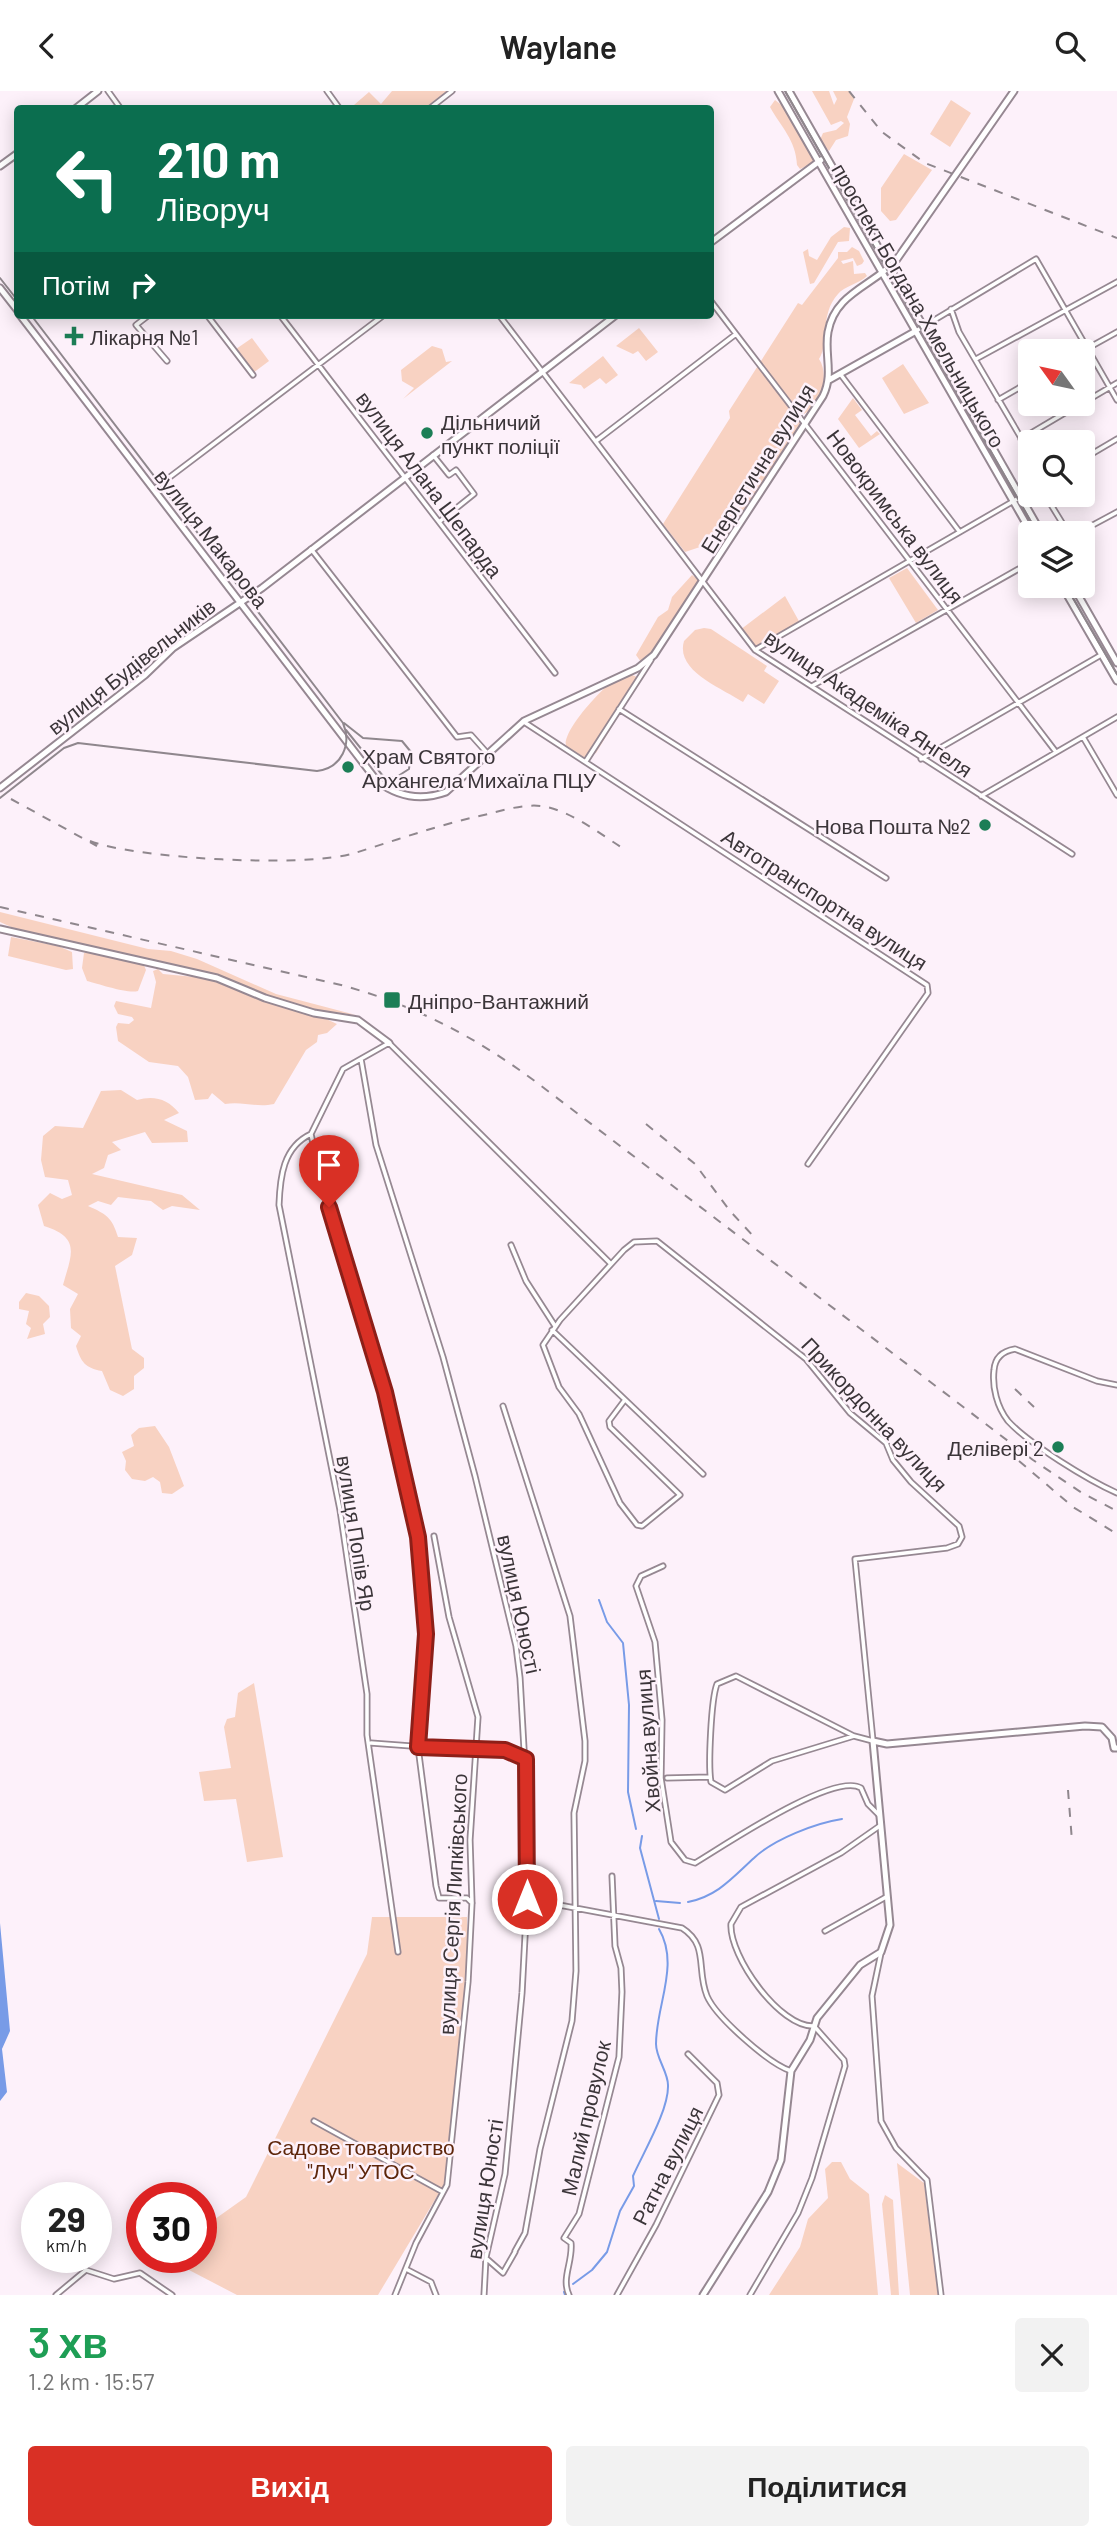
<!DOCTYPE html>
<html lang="uk">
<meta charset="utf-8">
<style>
:root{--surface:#fff;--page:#f2f2f2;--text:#222;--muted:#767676;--accent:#d93025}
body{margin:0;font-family:Barlow,sans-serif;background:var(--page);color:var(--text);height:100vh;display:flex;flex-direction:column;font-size:26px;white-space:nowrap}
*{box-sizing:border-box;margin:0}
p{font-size:23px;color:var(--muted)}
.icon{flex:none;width:38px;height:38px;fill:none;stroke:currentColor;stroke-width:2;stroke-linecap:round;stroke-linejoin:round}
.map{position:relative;height:2204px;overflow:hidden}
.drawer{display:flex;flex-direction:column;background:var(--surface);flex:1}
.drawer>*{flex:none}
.guide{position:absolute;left:14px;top:14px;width:700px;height:214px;border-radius:7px;box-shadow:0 4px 18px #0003;background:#0b6e4f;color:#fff;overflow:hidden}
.needle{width:46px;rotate:303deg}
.controls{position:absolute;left:1018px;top:248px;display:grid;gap:14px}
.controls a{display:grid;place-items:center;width:77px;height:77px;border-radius:7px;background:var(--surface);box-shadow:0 4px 18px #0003;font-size:35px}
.speed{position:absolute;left:21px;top:2091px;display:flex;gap:14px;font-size:35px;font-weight:700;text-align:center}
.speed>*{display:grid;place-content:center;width:91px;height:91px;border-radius:50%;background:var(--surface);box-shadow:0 4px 18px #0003;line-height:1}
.speed small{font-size:18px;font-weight:400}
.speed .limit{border:10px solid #d22;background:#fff;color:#111}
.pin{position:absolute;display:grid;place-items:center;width:60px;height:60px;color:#fff;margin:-72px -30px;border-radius:50% 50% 50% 0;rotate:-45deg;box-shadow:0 0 7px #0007}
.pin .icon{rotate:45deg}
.me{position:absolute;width:77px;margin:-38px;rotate:0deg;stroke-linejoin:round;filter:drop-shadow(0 0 5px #0008)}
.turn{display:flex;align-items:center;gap:24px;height:147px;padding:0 28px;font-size:32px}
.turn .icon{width:91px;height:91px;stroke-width:2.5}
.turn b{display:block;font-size:49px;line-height:60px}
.then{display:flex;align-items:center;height:66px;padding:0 28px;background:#0003;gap:14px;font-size:26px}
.round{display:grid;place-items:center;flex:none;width:74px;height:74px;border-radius:7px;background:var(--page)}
.overview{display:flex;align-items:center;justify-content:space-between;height:119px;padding:0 28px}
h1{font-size:42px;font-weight:600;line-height:52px;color:#1e9e55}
.button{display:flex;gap:14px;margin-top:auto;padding:14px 28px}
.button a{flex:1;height:80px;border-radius:7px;background:var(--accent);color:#fff;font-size:28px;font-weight:600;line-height:80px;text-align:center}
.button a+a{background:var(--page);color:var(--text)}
header{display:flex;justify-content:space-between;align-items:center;height:91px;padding:0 28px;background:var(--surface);font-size:32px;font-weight:600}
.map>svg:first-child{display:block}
.green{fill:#f8d2c2}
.water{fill:#789be7}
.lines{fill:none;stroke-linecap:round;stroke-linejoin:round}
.stream{stroke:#789be7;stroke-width:2}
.street-casing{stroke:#968892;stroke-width:7}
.secondary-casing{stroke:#968892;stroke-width:9}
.primary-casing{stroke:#968892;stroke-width:9}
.street{stroke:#fff;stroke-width:3.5}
.secondary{stroke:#fff;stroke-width:5}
.primary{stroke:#fff;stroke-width:5}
.tram{stroke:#8f878d;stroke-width:2}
.rail{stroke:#8f878d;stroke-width:2;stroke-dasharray:9 9;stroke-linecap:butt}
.route-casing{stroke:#8d1f18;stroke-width:18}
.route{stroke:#d93025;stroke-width:12}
.poi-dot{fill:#1c7e56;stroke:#fdf1fa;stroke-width:2.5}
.labels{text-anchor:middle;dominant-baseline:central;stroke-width:5;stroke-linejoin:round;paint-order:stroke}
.street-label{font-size:21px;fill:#3b3539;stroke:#fdf1fa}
.poi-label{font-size:21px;fill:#3b3539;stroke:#fdf1fa;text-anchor:start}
.park-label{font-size:21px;fill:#5e260a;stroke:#fdf1fa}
</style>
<header><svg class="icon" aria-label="back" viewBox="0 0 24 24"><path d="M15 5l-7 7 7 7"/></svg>Waylane<svg class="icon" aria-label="search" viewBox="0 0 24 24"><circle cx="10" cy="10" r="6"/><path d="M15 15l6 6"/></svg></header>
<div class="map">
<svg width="1117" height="2204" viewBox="0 0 1117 2204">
<rect width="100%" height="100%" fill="#fdf1fa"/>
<path class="green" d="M392,0h55l-22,17 -60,1 -11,-4 15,-13 12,12z
M812,0h17l5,14 3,-6 -4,-8h17l4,8 -7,18 3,7 -2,12 -12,4 -7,11 -9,-11 3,-7 13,-3 8,-7 -3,-2 -10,4z
M775,9l9,7 29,51v5l-13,6 -3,-4c-1,-25 -16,-38 -27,-58z
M951,9l20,13 -21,34 -20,-13z
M904,63l28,16 -36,50 -6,1 -9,-10v-23z
M844,136l6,1 -1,13 -11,1 -24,41 -4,1 -7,-32 5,-3 1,7 8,4 14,-23z
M852,156l7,4 5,10 -2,3 -5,2 -4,-8 -12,3 2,3 10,-3 1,13 11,-1 2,3c-8,8 -23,10 -29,18 -19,21 -8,48 -19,65 11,16 2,47 -15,55l-12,-12 -4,6 12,13v5l-75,115h-11l-6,-7 -8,13 -15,5 -22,-28 67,-106 -1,-7 69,-108 4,2 36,-47v-6h9z
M639,237l19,24 -12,9 -8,-10 -5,3 -17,-8z
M252,247l17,23 -16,12 -17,-24z
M432,255l10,3 4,13 6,-1 -49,38 11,-11 -12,-7 -1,-11z
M603,265l15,19 -12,9 -6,-6 -16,11 -3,-4 -12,-2z
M903,273l26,39 -25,11 -22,-36z
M853,307l9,12 -7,5 16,21 6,-5 3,3 -21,14 -21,-29z
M907,477l31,42 -22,13 -27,-45z
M692,484l8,6 -7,21 -41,59 -11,1 -5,-7 22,-38 10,-7 4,-13z
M785,505l15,27 -45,27 -15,-20z
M704,537l7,1 56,37 -3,5 15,10 -15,23 -16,-10 -5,8c-21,-14 -68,-31 -59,-61l11,-11z
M625,581l12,5 2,7 -8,13 -12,6v12l-23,38 -11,5 -19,-12c-4,-17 44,-67 59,-74z
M0,821l148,37 23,2 26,8 79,35 80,21 -41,-5 -31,-8 -81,-31 -185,-41 -18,-8z
M11,846l47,9 14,6 1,17 -7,1 -58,-14z
M90,861l53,11 3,7 -8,21c-10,3 -39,-7 -51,-10l-5,-13 2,-15z
M158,878l5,5 43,4 63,25 53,14 15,7 -10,9 -9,2 -1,7 -11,8 -32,54c-18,4 -31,-3 -49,0l-13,-11 -4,6 -13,1 -7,-23 -10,-11 -29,-4 -31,-21 -2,-14 2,-4 11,1 5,-4 -2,-3 -14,-3 -4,-8 2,-5 35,7 5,-26 -3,-11z
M121,999l16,10c17,-5 31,-1 42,13l-15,7 23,11 1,11 -36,1 -7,-11 -33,10 9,8 -13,5 -4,13 -12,6 90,21 18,15 -28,-4 -9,4 -12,-9 -33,-4 -7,8 -13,-4 -10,5c18,8 24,11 30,31l19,1 -5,17 -17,11 17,83 12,9v10l-10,8v13l-11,7 -13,-6 -8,-19c-17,-3 -21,-9 -26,-25l5,-10 -10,-8 -1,-19 8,-15 -15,-9c8,-30 19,-47 -19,-59l-6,-21 12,-12 12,6 10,-4 -4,-15 -23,-3 -4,-17 2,-24 12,-10 28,2 18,-37z
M26,1202l13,3 10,10 1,11 -7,7 2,10 -18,5 4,-11 -5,-4 3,-13 -10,-2v-7z
M155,1335l14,21 15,39 -12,8 -10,-1 -2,-11 -7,-5 -8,4 -13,-2 -7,-9 1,-9 -4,-9 12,-6 -3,-11 8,-7z
M254,1592l29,174 -36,5 -11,-63 -32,2 -5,-29 32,-4 -7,-41 3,-8 8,-2 3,-24z
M372,1826h95v68l-22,198 -67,112h-141l-48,-25 -2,-12 14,-1v-28l45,-32 121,-243z
M832,2071h9l9,17 19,15 9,101h-109l31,-48 8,-28 20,-21 -3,-29z
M897,2072l27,20 14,112h-28z
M885,2104l8,5 6,95h-8l-9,-91z"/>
<path class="water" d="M0,1832l10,108 -8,18 5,43 -7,9z"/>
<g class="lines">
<path class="stream" d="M599,1509l8,22 16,21 6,62 -1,87 8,37
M642,1745l-2,12 19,71
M656,1810l24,2
M688,1811c30,-6 45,-25 66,-44 20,-19 62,-35 88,-39
M573,2193l19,-14 15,-18 13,-41 14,-25 -1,-10c10,-23 36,-66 35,-91 0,-13 -12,-27 -12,-41 0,-39 24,-79 3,-115
M564,2201l1,3"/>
<defs>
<path id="street" d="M108,0l13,18
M327,0l13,18
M429,18l23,-18
M710,209l346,452
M951,218l8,23 72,123
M149,224l-13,10 31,36
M207,224l46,60
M280,224l275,358
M499,224l256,335 317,204
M916,240l120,-72 81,141
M1081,261l36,-20
M976,268l141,-77
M841,284l118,156
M998,309l33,-19
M1083,312l34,-20
M1021,348l59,-35
M596,350l140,-107
M433,364l16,20 7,-5 18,24 -35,28
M1083,368l34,-20
M154,398l230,-174
M1045,404l24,39
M1091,435l26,-14
M311,458l146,188 14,-2 17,19
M755,559l276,-159
M812,595l219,-124
M619,618l267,169
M524,631l403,263 1,8 -120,171
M1083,646l34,58
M921,668l180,-104
M586,670l65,-101
M981,705l136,-79
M361,968l15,86 67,212 32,119 41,170 4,32 6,106 1,115 -5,94 -17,181 -19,83 -2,38
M311,1043c-28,13 -31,43 -32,71l61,305 27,184v41l31,217
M311,1043l10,46 64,212 33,145 8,97 -8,113 18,139 3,12h28l5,5
M311,1043l32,-65 46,-26 221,220
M511,1154l15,36 29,45
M552,1239l151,144
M1117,1294l-20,-4 -82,-32c-12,2 -20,8 -21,21 -2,17 3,37 14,51 21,23 80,59 109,72
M624,1310l-15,20 1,6 70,68 -38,31 -5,-1 -17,-22 -41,-89 -20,-27 -16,-42 17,-25 64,-70 10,-8 23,-1 149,118 44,54 36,30 7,17 18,22 48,44 3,11 -4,7 -11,4 -92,11 18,182 -19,-5 -118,-60 -19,8c-6,15 -9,83 -6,98l14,8 47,-29 82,-25
M503,1315l67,210 15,125v20l-11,52 2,158 -4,50 -32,128 -15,84 -10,18
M663,1475l-22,10 -5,10 19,56 7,78 -1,58 10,64 14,18 10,3c27,-16 139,-92 166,-75l7,16 11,11
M371,1652l94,7 21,-2 19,2 21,9
M667,1687l43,-1
M527,1808l155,29c27,17 14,41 25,68 9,21 62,68 84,75
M825,1840l61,-34
M881,1862l-9,43 9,125 15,27 31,32 14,115
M314,2030l129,71
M487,2168l16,14 12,-21
M406,2178l25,13 5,13
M56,2204l30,-25 28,9 26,-6 32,22
M395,2204l21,-52 31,-58 21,-203 4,-79 -2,-63 8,-123 -29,-100 -15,-81
M569,2204c-8,-17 4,-33 2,-52l-7,-5 15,-24 40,-157 3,-65 -1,-24 -6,-22 -3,-70
M617,2204l39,-70 63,-130 -2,-12 -29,-29
M750,2204l48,-82 14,-35 33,-112 -1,-6 -30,-34c-34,2 -85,-70 -83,-102l10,-17 100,-54 40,-28"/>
<path id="secondary" d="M778,0l254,443
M789,0l253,443
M710,152l111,-83
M0,197l18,23
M20,224l357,466c21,16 44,20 69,11l78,-71 114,-53 16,-13 169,-259c11,-22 1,-42 5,-64 7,-40 46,-46 69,-73l117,-168
M829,289l87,-49
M1062,495l55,95
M1073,495l44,77
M0,697l145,-113 28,-27 89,-60 354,-273
M0,838l217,49 48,20 49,15 44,7 31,23
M703,2204l65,-103 13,-32 10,-89 19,-31 7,-22 43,-53 21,-13 9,-27 -17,-184 14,3 198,-18 17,1 10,11 2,10h3"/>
<path id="primary" d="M75,18l23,-18
M0,75l18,-13"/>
</defs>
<use href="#street" class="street-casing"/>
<use href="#secondary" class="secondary-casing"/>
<use href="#primary" class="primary-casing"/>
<use href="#street" class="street"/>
<use href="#secondary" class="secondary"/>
<use href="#primary" class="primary"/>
<path class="tram" d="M785,0l253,443
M0,187l18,23
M1066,495l51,88
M344,632l19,15 39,3 9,11 -2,17 -14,9 -12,-2 -37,-46
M0,707l64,-50 14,-5 239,28c25,-3 35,-27 26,-48l-312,-408"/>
<path class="rail" d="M849,0l33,41 43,31 192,75
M11,708l86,47
M90,750c47,18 217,27 265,12 44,-14 87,-29 133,-39 16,-4 36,-10 53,-8 29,4 56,26 80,41
M0,816l341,78c74,20 137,53 199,100l493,375 49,33 35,18
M646,1033l49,40 35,47 26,28
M1015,1298l19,18
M1019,1370l54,46 44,27
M1068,1699l4,51"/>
</g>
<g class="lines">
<defs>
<path id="route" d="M329,1116l56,185 33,145 8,97 -8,113 87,3 21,9 1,140"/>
</defs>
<use href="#route" class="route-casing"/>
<use href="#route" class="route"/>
</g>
<g class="poi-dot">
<path d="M70.5 234.5h7v7h7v7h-7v7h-7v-7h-7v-7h7z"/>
<circle cx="427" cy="342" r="7"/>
<circle cx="348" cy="676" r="7"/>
<circle cx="985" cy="734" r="7"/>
<rect x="383" y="900" width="18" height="18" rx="3.5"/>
<circle cx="1058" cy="1356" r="7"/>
</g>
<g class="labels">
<g class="street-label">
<text transform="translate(919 214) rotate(60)">проспект Богдана Хмельницького</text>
<text transform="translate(757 377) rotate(-58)">Енергетична вулиця</text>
<text transform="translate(430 393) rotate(53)">вулиця Алана Шепарда</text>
<text transform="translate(896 425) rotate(53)">Новокримська вулиця</text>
<text transform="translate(212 447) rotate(52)">вулиця Макарова</text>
<text transform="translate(131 575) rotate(-38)">вулиця Будівельників</text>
<text transform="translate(869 612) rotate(34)">вулиця Академіка Янгеля</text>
<text transform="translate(825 808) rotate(33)">Автотранспортна вулиця</text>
<text transform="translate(875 1323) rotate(47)">Прикордонна вулиця</text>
<text transform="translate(357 1442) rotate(81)">вулиця Попів Яр</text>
<text transform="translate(520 1513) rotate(78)">вулиця Юності</text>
<text transform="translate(647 1650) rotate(-94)">Хвойна вулиця</text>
<text transform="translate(452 1813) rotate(-87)">вулиця Сергія Липківського</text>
<text transform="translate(585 2027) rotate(-77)">Малий провулок</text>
<text transform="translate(667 2074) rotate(-63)">Ратна вулиця</text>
<text transform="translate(484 2098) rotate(-81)">вулиця Юності</text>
</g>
<g class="poi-label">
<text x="90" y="245">Лікарня №1</text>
<text x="441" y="330">Дільничий<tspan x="441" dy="24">пункт поліції</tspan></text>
<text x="362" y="664">Храм Святого<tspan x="362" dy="24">Архангела Михаїла ПЦУ</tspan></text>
<text x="971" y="734" text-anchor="end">Нова Пошта №2</text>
<text x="408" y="909">Дніпро-Вантажний</text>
<text x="1044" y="1356" text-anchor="end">Делівері 2</text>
</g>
<g class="park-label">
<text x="361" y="2055">Садове товариство<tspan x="361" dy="24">"Луч" УТОС</tspan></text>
</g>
</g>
</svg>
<div class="controls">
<a><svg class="needle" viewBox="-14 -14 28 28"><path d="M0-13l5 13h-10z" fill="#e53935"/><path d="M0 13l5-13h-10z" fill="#767676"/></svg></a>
<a><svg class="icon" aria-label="search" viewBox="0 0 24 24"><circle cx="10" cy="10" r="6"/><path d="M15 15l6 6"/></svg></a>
<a><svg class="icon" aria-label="layers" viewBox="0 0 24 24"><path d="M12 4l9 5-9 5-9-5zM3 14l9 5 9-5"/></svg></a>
</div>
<div class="speed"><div>29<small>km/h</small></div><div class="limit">30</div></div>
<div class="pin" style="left:329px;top:1116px;background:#d93025"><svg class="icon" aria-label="arrive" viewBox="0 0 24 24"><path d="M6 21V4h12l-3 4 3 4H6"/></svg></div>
<svg class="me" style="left:527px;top:1808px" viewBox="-20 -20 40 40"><circle r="17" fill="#d93025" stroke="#fff" stroke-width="3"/><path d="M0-11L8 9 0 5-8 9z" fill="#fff"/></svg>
<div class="guide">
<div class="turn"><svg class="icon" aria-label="left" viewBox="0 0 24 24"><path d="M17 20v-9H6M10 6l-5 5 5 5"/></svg><div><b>210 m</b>Ліворуч</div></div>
<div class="then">Потім<svg class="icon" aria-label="right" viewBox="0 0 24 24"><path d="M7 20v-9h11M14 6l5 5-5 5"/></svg></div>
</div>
</div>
<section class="drawer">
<div class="overview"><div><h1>3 хв</h1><p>1.2 km · 15:57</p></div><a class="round"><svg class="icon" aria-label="close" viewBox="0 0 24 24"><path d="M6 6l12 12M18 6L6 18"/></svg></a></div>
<div class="button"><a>Вихід</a><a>Поділитися</a></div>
</section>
